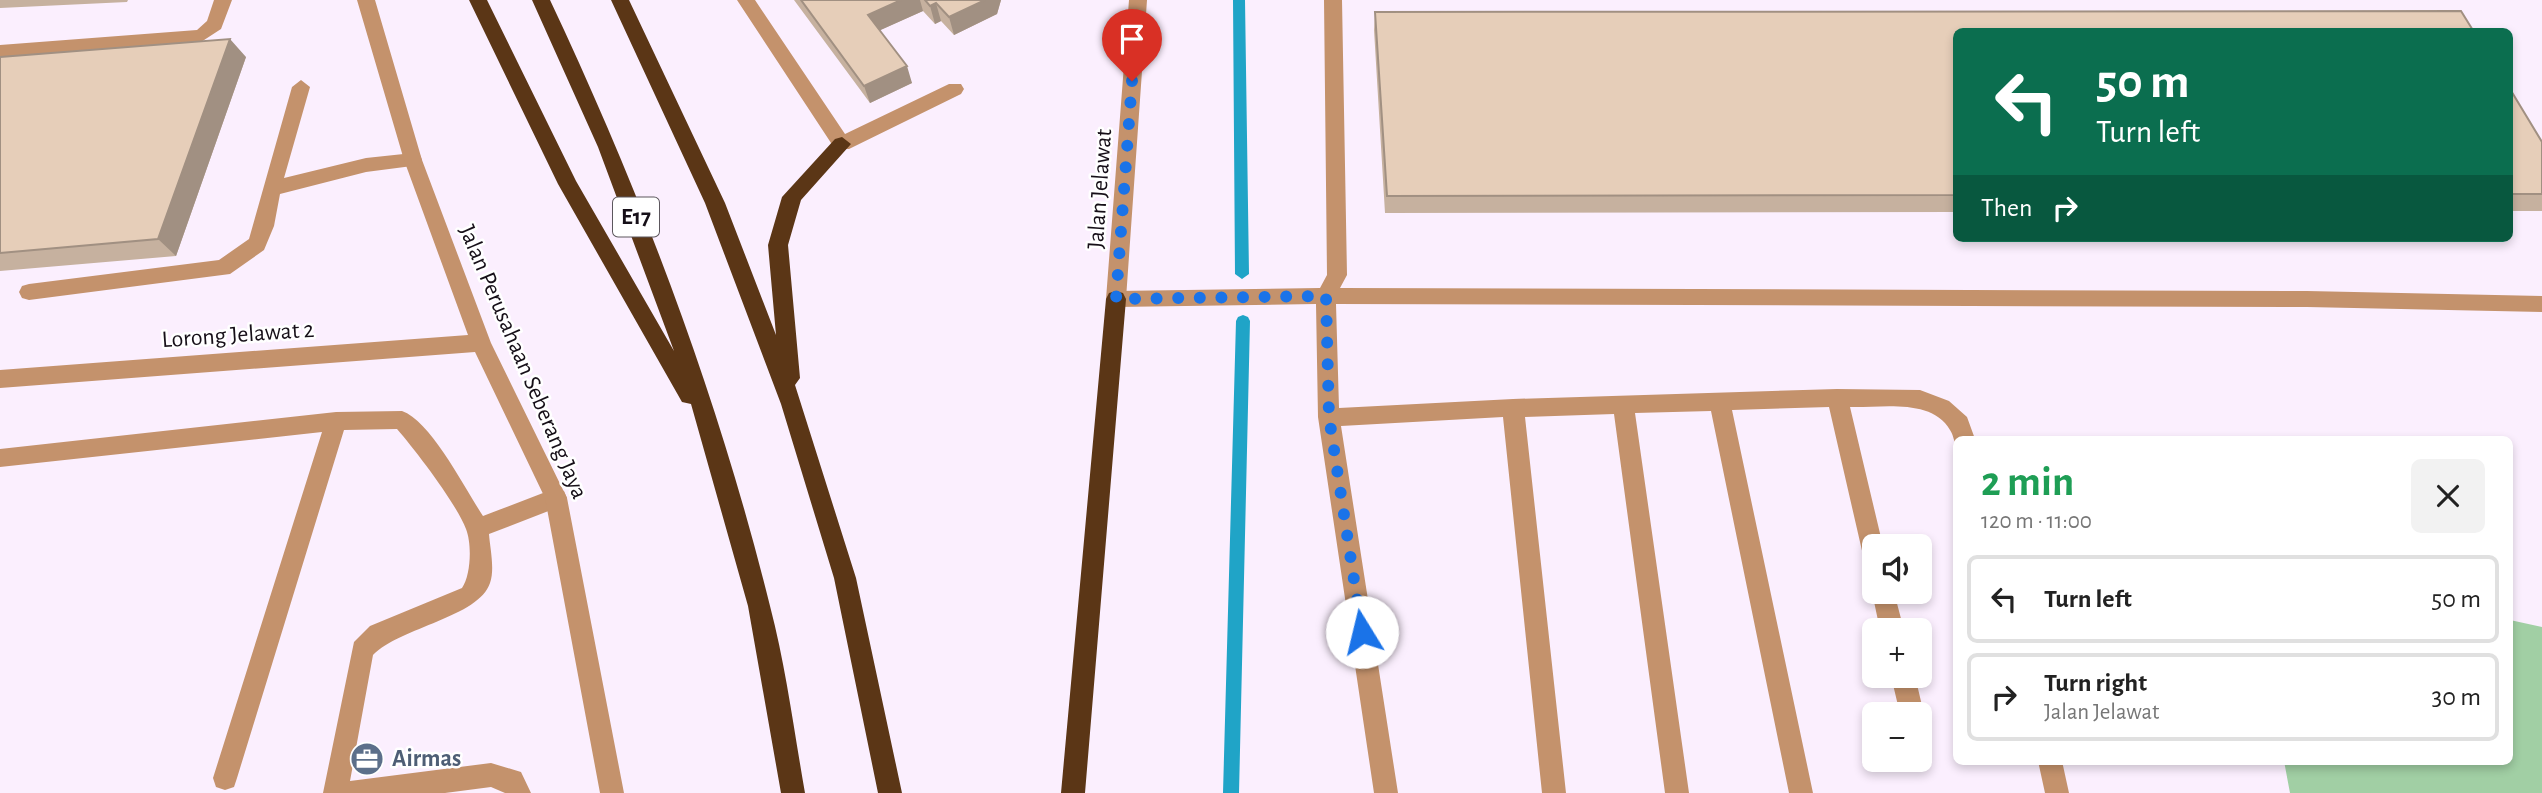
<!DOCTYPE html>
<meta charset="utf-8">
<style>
:root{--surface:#fff;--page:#f2f2f2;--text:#222;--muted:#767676;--line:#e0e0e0}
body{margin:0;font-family:"Alegreya Sans",sans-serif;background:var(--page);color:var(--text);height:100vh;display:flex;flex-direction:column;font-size:26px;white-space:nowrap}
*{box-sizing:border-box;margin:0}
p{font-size:23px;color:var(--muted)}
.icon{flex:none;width:38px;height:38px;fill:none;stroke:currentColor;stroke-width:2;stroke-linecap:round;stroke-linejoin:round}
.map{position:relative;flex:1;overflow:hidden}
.side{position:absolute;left:1953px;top:436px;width:560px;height:329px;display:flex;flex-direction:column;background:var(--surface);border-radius:10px;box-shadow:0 4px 10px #0003}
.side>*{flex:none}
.guide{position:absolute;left:1953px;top:28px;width:560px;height:214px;border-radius:10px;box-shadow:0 4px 10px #0003;background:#0b6e4f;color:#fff;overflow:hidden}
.fabs{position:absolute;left:1862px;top:534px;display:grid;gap:14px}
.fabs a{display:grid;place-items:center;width:70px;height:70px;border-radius:10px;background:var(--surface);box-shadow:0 4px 10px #0003;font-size:35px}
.pin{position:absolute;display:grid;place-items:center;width:60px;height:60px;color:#fff;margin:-72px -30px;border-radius:50% 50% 50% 0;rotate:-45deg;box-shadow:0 0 7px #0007}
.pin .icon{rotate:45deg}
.me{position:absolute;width:77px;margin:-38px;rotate:351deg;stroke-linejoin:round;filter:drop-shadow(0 0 5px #0008)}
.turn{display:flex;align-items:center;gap:24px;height:147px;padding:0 28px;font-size:32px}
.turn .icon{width:91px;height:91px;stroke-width:2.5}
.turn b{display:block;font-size:49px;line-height:60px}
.then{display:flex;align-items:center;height:66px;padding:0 28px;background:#0003;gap:14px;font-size:26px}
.round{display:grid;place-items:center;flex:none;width:74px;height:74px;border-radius:10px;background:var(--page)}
.overview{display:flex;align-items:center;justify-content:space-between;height:119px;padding:0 28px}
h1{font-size:42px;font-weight:600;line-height:52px;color:#1e9e55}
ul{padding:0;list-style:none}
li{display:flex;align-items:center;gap:21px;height:88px;margin:0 14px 10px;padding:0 14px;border:4px solid var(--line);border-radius:10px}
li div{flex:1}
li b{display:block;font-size:26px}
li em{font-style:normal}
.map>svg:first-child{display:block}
.green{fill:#a1cfa4}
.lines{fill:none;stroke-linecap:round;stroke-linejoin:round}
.stream{fill:#20a4c7;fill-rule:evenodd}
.lane{fill:#c4926c;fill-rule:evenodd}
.street{fill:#c4926c;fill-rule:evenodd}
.highway{fill:#5b3616;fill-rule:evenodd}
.wall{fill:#c6b19f}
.shaded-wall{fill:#a19082}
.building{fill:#e6ceb9;stroke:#a19082;stroke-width:2}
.route{stroke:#1a73e8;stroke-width:12;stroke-dasharray:0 21.6}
.labels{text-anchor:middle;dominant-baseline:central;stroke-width:5;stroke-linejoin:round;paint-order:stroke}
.shield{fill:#fff;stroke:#5c575d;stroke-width:2}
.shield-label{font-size:23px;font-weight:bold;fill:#160f18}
.street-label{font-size:24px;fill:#160f18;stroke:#fff}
.service-label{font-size:24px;font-weight:bold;fill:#4e5e75;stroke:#fff;text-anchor:start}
</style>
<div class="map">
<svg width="2542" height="793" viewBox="0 0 2542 793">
<rect width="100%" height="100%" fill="#fbeffe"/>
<path class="green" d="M2510,620l32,7v166h-252l-6,-32h226z"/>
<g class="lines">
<path class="stream" d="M1233,0h12l4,274 -7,5 -7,-5z
M1243,315l5,2 2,4 -11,472h-16l13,-472 2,-4z"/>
<path class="lane" d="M214,0h18l-11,29 -20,13 -201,17v-14l197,-15 10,-9z
M737,0h18l90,134 104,-50h12l3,5 -3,5 -112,55h-14z
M1324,0h18l5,275 -7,13 967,3 235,5v16l-235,-5 -971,-3 3,104 174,-9 324,-10 83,1 29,11 18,16 8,22h-19v7c-2,-5 -3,-12 -6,-16 -18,-32 -69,-22 -100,-23l33,139h-9v19l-8,-3 -3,-7 -34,-148 -97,3 81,383h-24l-78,-382 -76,2 54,380h-24l-51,-379 -89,3 41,376h-24l-39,-376 -162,9 57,367h-24l-56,-376 -2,-113 -200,3 -7,-2 -3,-6 3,-6 7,-2 204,-3 7,-13z
M301,80l9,7 -26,91 82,-20 47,-5 7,2 2,5 -2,5 -54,7 -86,22 -6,32 -10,24 -34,24 -201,26 -7,-2 -3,-6 3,-6 7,-2 190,-24 30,-21 43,-152z
M402,411c29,10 63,78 81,105l73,-28 8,3 3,7 -3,7 -75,29c1,14 6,35 1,49 -11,34 -89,44 -117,72l-23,126 141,-18 30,9 10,21h-26l-14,-6 -46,6h-122l31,-151 16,-16 92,-38c9,-13 10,-44 4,-59 -10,-26 -50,-78 -69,-100l-53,1 -107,348 -3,9 -9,3 -9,-3 -3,-9 109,-346 -322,35v-18l336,-37z
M1874,586v6h20l10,38h-24l-8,-38z
M1891,676h24l9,38 -4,8v-8h-20z
M2038,761h24l7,32h-24z"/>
<path class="street" d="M357,0h18l47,160 69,183 76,155 57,295h-24l-55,-295 -70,-146 -475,36v-18l468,-35 -64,-175z
M1129,0h18l-21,299 -3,6h-14l-3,-6z"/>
<path class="highway" d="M469,0h18l89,181 98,170 -76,-204 -66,-147h18c92,195 168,396 220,606 16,61 24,125 35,187h-24l-33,-187 -57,-202 -9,-2 -124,-218z
M611,0h18l96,203 51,132 -8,-90 14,-48 53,-58 7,-2 9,7 -50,56 -13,45 12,133 -5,7 61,193 46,215h-24l-44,-215 -53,-174 -76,-201z
M1116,291l7,2 3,6 -41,494h-24l45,-494 3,-6z"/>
</g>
<path class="wall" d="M0,0h128l-1,2 -127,6z
M794,0h207l-4,14 -43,21 -13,-14 -6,3 -12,-13 -43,19 32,53 -42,20z
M1375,12l581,20v180l-571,1 -11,-183z
M0,57h246l-70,199 -176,15z
M2510,89l32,53v69h-32z"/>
<path class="shaded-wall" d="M901,0h19l3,11 -49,22 -6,-18z
M985,0h16l-4,14 -43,21 -5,-18z
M936,3l5,18 -6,3 -5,-18z
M230,39l16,18 -70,199 -18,-17z
M907,66l5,17 -42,20 -6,-17z"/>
<path class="building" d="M801,0h100l-33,15 39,51 -43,20z
M925,0h60l-36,17 -13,-14 -6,3z
M2461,11l13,21h-518v163l-569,1 -12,-184z
M230,39l-72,200 -158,14v-196z
M2510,89l32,53v52h-32z"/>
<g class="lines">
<path class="route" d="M1132,81l-16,218 210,-3 3,121 33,215"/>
</g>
<defs>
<symbol id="office-disc" viewBox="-11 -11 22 22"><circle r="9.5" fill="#5c6f8a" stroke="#fff"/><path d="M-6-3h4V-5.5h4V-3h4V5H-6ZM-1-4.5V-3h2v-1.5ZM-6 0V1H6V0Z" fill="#fff"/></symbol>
</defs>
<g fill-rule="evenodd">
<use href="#office-disc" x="348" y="740" width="38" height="38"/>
</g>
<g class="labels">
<rect class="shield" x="613" y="197.5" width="46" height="39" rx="5"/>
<g class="shield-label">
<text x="636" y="217">E17</text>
</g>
<g class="street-label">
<text transform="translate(1100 189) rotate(-86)">Jalan Jelawat</text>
<text transform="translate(238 335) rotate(-4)">Lorong Jelawat 2</text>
<text transform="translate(523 362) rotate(67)">Jalan Perusahaan Seberang Jaya</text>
</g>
<g class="service-label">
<text x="392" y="759">Airmas</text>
</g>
</g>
</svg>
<div class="fabs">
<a><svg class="icon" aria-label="sound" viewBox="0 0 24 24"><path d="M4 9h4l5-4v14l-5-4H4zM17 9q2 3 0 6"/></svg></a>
<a>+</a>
<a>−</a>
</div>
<div class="pin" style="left:1132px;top:81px;background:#d93025"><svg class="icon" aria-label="arrive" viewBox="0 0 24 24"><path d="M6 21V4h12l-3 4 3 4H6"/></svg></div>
<svg class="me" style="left:1362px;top:632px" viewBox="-20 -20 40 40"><circle r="19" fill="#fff"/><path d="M0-13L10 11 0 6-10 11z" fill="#1a73e8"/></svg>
<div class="guide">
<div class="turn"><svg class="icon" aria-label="left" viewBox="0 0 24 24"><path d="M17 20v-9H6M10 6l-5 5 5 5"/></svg><div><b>50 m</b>Turn left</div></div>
<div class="then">Then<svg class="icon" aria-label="right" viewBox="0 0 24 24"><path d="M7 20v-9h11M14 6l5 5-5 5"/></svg></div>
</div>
<section class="side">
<div class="overview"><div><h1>2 min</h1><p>120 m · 11:00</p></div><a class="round"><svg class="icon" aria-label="close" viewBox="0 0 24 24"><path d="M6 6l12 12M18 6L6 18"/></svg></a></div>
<ul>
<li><svg class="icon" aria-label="left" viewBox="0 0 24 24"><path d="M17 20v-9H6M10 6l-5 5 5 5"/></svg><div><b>Turn left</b></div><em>50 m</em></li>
<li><svg class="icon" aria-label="right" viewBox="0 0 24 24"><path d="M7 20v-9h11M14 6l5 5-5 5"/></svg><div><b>Turn right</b><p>Jalan Jelawat</p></div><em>30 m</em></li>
</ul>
</section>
</div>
